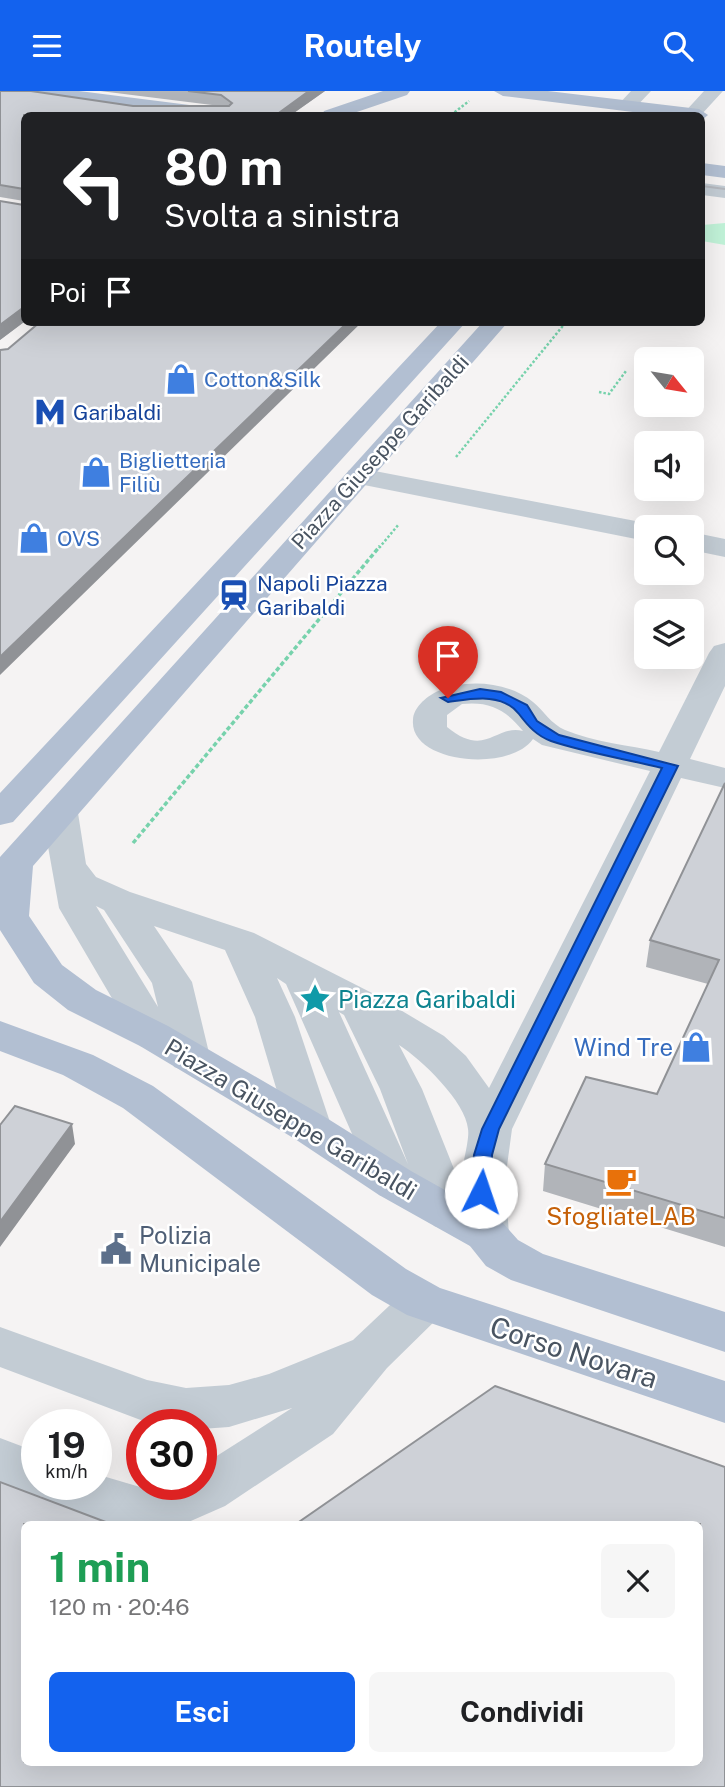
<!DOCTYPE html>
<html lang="it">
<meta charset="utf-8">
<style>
:root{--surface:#fff;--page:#f6f6f6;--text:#202124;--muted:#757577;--accent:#1362ee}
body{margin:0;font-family:"Public Sans",sans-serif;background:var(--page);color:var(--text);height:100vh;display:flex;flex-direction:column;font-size:26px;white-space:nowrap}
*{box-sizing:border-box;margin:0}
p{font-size:23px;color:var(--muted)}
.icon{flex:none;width:38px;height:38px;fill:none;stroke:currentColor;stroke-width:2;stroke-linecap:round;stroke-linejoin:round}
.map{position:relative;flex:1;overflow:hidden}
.drawer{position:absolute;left:21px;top:1430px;width:682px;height:245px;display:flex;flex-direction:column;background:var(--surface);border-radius:10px;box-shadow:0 7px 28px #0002}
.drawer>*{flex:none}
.banner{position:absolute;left:21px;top:21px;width:684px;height:214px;border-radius:10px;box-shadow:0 7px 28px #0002;background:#202124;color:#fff;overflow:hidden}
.needle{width:46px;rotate:120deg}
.buttons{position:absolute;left:634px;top:256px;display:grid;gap:14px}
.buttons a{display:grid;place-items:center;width:70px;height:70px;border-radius:10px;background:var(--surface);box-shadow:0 7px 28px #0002;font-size:35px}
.speed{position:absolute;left:21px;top:1318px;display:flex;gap:14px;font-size:35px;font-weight:700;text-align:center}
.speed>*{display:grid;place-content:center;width:91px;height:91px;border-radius:50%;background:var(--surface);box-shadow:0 7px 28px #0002;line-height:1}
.speed small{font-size:18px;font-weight:400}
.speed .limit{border:10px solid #d22;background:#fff;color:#111}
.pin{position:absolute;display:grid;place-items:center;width:60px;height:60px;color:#fff;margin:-72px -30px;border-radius:50% 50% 50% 0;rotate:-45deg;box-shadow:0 0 7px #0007}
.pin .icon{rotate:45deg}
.me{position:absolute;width:77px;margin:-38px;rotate:4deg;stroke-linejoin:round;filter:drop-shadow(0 0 5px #0008)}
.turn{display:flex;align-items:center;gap:24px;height:147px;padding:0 28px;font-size:32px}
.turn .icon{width:91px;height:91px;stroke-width:2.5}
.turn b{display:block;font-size:49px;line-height:60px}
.then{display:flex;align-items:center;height:66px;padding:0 28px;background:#0003;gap:14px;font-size:26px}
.round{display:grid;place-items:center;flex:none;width:74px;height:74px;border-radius:10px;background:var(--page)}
.head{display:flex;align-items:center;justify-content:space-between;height:119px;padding:0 28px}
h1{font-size:42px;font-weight:700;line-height:52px;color:#1e9e55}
.primary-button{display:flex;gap:14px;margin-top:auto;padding:14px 28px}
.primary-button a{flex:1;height:80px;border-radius:10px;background:var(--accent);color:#fff;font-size:28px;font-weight:700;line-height:80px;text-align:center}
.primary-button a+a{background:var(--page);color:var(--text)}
header{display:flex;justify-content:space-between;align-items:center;height:91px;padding:0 28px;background:var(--accent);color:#fff;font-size:32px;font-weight:700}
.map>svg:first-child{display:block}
.green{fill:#c1f2d8}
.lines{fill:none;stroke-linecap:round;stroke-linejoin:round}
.path-far1{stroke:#77d2ac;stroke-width:2.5;stroke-dasharray:2.5 2;stroke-linecap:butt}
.path{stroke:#77d2ac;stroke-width:3.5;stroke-dasharray:4.5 2.5;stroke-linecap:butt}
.minor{fill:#c3ccd4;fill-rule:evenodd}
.major{fill:#b2bfd2;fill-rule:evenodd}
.tram{stroke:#b4b7bd;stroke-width:2}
.wall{fill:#b1b4b9}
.shaded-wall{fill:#909296}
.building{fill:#ced1d7;stroke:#909296;stroke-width:2}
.route{fill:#1362ee;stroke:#0c409b;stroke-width:2}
.labels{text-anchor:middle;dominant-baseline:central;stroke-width:5;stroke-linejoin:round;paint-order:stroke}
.far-shop-label{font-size:21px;fill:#366cbe;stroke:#fff;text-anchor:start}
.far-transit-label{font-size:21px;fill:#164399;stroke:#fff;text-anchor:start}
.far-street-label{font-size:21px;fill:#495461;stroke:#fff}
.culture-label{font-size:24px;fill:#0d838f;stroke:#fff;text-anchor:start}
.shop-label{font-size:24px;fill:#366cbe;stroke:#fff;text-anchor:end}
.street-label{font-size:24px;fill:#495461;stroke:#fff}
.food-label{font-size:24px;fill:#c56008;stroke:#fff}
.service-label{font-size:24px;fill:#4e5e75;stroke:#fff;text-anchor:start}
.near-street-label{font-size:28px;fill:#495461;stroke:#fff}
</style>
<header><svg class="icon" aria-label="menu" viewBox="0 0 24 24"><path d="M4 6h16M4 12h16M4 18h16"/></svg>Routely<svg class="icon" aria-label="search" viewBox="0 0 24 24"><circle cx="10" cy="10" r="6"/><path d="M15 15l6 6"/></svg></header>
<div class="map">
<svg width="725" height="1696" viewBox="0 0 725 1696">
<rect width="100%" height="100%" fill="#f5f3f3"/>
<path class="green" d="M725,132v22l-23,-4v-16z"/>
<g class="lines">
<path class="path-far1" d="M451,24l18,-14
M599,301l10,2 17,-23
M456,366l110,-135
M379,457l20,-24"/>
<path class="path" d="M133,752l247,-297"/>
<path class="minor" d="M631,0h20l-18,19h-14l-2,-4z
M704,0h19l-22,24h-19z
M702,92l23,3v12l-23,-3z
M359,377l287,55 11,4h-11v14l-297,-59 -4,-6 4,-6z
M691,441l34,7v18l-34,-7z
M725,552v43l-35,73 35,9v20l-44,-10 -169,351 -7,52 4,53 -7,12 -16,6 -16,-6 -8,-19 -12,4 -16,-5 -18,-41 -5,10 -16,5 -16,-5 -93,-211 -9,-6 18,39 37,111 -7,11 -15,5 -15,-5 -7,-11 -33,-111 -30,-67 -71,-24 38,56 18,75 -6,10 -15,5 -15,-5 -8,-20 -12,3 -14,-4 -81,-138 -17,-95 5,-8 13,-3 13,3 5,8 8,51 10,13 34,15 124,41 118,60 72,43 22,20 23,32 161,-317 -108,-26 -9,-6c-24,34 -124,24 -120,-19 0,-12 13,-23 23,-28 28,-14 72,-11 97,10 11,9 18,22 32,28 28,12 64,15 94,22l50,-99 5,-7zM462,613c28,-3 44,6 61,27 -28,-7 -37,28 -76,-4v-12zM96,815l8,4 48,73 6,24zM339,921l5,3 36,74 28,75zM399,954c22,14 67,57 69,84 2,11 -7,40 -8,55l-38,-95z
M424,1192l17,6 7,13 -7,13 -54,53 -54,66 -108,72 -41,18h-79l-62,-24 -2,-4 -4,1 -37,-14v-45l37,14v32h59v-10l44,13 61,-3v-18l91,-58 -63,19 -28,2v-4l-55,-3 -146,-55v-40l147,53 39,8 43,-3 40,-11 84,-34 54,-51z"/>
<path class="major" d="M28,0h51l142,18 9,6h-48l-145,-19z
M383,0h27l-3,4 -59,20h-26l2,-4z
M494,0h54l151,18 9,6 -6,5v-5h-45l-154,-19z
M702,72l23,3v12l-23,-3z
M441,231h25l-453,500 -13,3v-32z
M483,231h25l-475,544 -4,50 33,49 34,25 72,36 157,91 86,54 91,51 16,18 25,14 182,58v40l-214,-72 -25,-14 -16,-20 -91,-51 -84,-56 -155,-93 -72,-36 -34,-27 -34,-53v-73z
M0,930l93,34 60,31 253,183 34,19 285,93v42l-318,-108 -35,-20 -249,-187 -60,-33 -63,-24z"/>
<path class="tram" d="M702,95l23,3"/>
</g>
<path class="wall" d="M0,0l133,15h87l-120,-15h225l-34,24h-267v207l-24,18 24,-139 -24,-4z
M725,692v464l-182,-56 2,-27 112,-70 51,-110 -62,-17 4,-27z"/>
<path class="shaded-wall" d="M309,0h16l-34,24h-15z
M24,216v15l-24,18v-15z
M348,231h14l-362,353v-18z
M72,1033l3,20 -75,103v-25z"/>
<path class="building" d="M0,0h31l102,15h96l3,-3 -11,-8 -33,-4h121l-33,24h-252v74l-24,-4z
M24,101v115l-24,18v-124l24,4z
M40,231h308l-348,335v-307l8,-1z
M725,692v435l-180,-54 41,-87 71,17 62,-134 -69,-20z
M15,1015l57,18 -72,98v-97z
M495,1295l230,81v320h-725v-305l111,42h-87v238h676v-238h-404z"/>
<path class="route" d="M480,598l21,3 26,13 10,16 22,14 119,31 -179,363 -7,26 -2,37 -9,7 -10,-7 3,-37 8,-26 180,-361c-36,-9 -75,-15 -111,-27 -14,-5 -23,-15 -32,-27 -17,-22 -48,-15 -71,-12l-7,-4z"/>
<defs>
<symbol id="shop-bare" viewBox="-9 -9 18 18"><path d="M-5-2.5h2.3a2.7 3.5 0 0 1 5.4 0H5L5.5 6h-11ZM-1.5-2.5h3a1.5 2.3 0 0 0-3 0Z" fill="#3f7fe0" stroke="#fff" stroke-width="2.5" paint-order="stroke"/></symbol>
<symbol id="metro-bare" viewBox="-9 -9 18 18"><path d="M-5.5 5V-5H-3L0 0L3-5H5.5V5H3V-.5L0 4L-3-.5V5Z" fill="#1a4fb4" stroke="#fff" stroke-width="2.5" paint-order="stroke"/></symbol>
<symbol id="station-bare" viewBox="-9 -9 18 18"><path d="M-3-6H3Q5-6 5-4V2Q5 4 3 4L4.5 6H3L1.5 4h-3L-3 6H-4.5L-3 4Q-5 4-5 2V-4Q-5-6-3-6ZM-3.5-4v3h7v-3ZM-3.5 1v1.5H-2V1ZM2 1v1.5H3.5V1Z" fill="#1a4fb4" stroke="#fff" stroke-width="2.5" paint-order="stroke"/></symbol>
<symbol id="sight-bare" viewBox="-9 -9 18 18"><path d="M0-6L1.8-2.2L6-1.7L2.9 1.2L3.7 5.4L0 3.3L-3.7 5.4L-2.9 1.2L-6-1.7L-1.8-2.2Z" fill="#0f9aa8" stroke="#fff" stroke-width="2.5" paint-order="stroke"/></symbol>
<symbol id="cafe-bare" viewBox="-9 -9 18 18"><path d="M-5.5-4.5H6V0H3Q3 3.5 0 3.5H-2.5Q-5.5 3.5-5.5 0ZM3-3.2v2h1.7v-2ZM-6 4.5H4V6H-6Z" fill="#e8710a" stroke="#fff" stroke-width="2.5" paint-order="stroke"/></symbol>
<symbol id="civic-bare" viewBox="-9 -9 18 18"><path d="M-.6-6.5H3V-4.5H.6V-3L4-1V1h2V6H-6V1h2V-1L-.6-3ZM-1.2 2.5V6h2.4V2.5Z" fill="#5c6f8a" stroke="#fff" stroke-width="2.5" paint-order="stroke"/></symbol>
</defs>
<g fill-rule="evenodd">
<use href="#shop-bare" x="159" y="266" width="44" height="44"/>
<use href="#metro-bare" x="28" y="299" width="44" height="44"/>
<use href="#shop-bare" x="74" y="359" width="44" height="44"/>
<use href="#shop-bare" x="12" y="425" width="44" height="44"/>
<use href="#station-bare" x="212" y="482" width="44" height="44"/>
<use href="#sight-bare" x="293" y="886" width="44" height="44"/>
<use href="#shop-bare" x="674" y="934" width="44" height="44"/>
<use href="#cafe-bare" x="599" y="1068" width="44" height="44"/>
<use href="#civic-bare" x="94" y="1136" width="44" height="44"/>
</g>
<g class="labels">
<g class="far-shop-label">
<text x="204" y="288">Cotton&amp;Silk</text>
<text x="119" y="369">Biglietteria<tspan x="119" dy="24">Filiù</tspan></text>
<text x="57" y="447">OVS</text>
</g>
<g class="far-transit-label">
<text x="73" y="321">Garibaldi</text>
<text x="257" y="492">Napoli Piazza<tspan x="257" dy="24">Garibaldi</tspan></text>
</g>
<g class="far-street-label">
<text transform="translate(380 361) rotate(-48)">Piazza Giuseppe Garibaldi</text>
</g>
<g class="culture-label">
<text x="338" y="908">Piazza Garibaldi</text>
</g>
<g class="shop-label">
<text x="673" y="956">Wind Tre</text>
</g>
<g class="street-label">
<text transform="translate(291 1028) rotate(31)">Piazza Giuseppe Garibaldi</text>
</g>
<g class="food-label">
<text x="621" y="1125">SfogliateLAB</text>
</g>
<g class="service-label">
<text x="139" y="1144">Polizia<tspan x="139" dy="28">Municipale</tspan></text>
</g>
<g class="near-street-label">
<text transform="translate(574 1261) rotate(18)">Corso Novara</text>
</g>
</g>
</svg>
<div class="buttons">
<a><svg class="needle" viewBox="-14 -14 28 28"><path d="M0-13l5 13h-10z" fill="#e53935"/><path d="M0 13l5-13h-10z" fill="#757577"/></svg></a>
<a><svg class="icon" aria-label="sound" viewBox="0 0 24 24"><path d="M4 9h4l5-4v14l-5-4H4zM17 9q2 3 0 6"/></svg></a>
<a><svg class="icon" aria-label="search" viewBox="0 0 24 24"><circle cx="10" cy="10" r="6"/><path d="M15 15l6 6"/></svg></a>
<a><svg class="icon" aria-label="layers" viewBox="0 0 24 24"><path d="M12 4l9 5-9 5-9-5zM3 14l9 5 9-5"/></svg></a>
</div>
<div class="speed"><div>19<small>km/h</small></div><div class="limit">30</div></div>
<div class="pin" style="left:448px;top:607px;background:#d93025"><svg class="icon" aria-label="arrive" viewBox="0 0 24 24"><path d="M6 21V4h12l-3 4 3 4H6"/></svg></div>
<svg class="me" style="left:481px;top:1101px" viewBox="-20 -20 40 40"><circle r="19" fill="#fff"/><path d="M0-13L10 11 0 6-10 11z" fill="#1362ee"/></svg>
<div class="banner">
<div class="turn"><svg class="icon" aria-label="left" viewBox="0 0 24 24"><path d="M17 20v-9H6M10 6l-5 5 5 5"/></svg><div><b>80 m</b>Svolta a sinistra</div></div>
<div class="then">Poi<svg class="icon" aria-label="arrive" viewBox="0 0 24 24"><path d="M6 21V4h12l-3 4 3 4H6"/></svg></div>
</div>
<section class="drawer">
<div class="head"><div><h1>1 min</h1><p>120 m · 20:46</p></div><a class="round"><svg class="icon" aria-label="close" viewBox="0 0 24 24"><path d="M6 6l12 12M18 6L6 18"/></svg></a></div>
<div class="primary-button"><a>Esci</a><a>Condividi</a></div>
</section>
</div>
